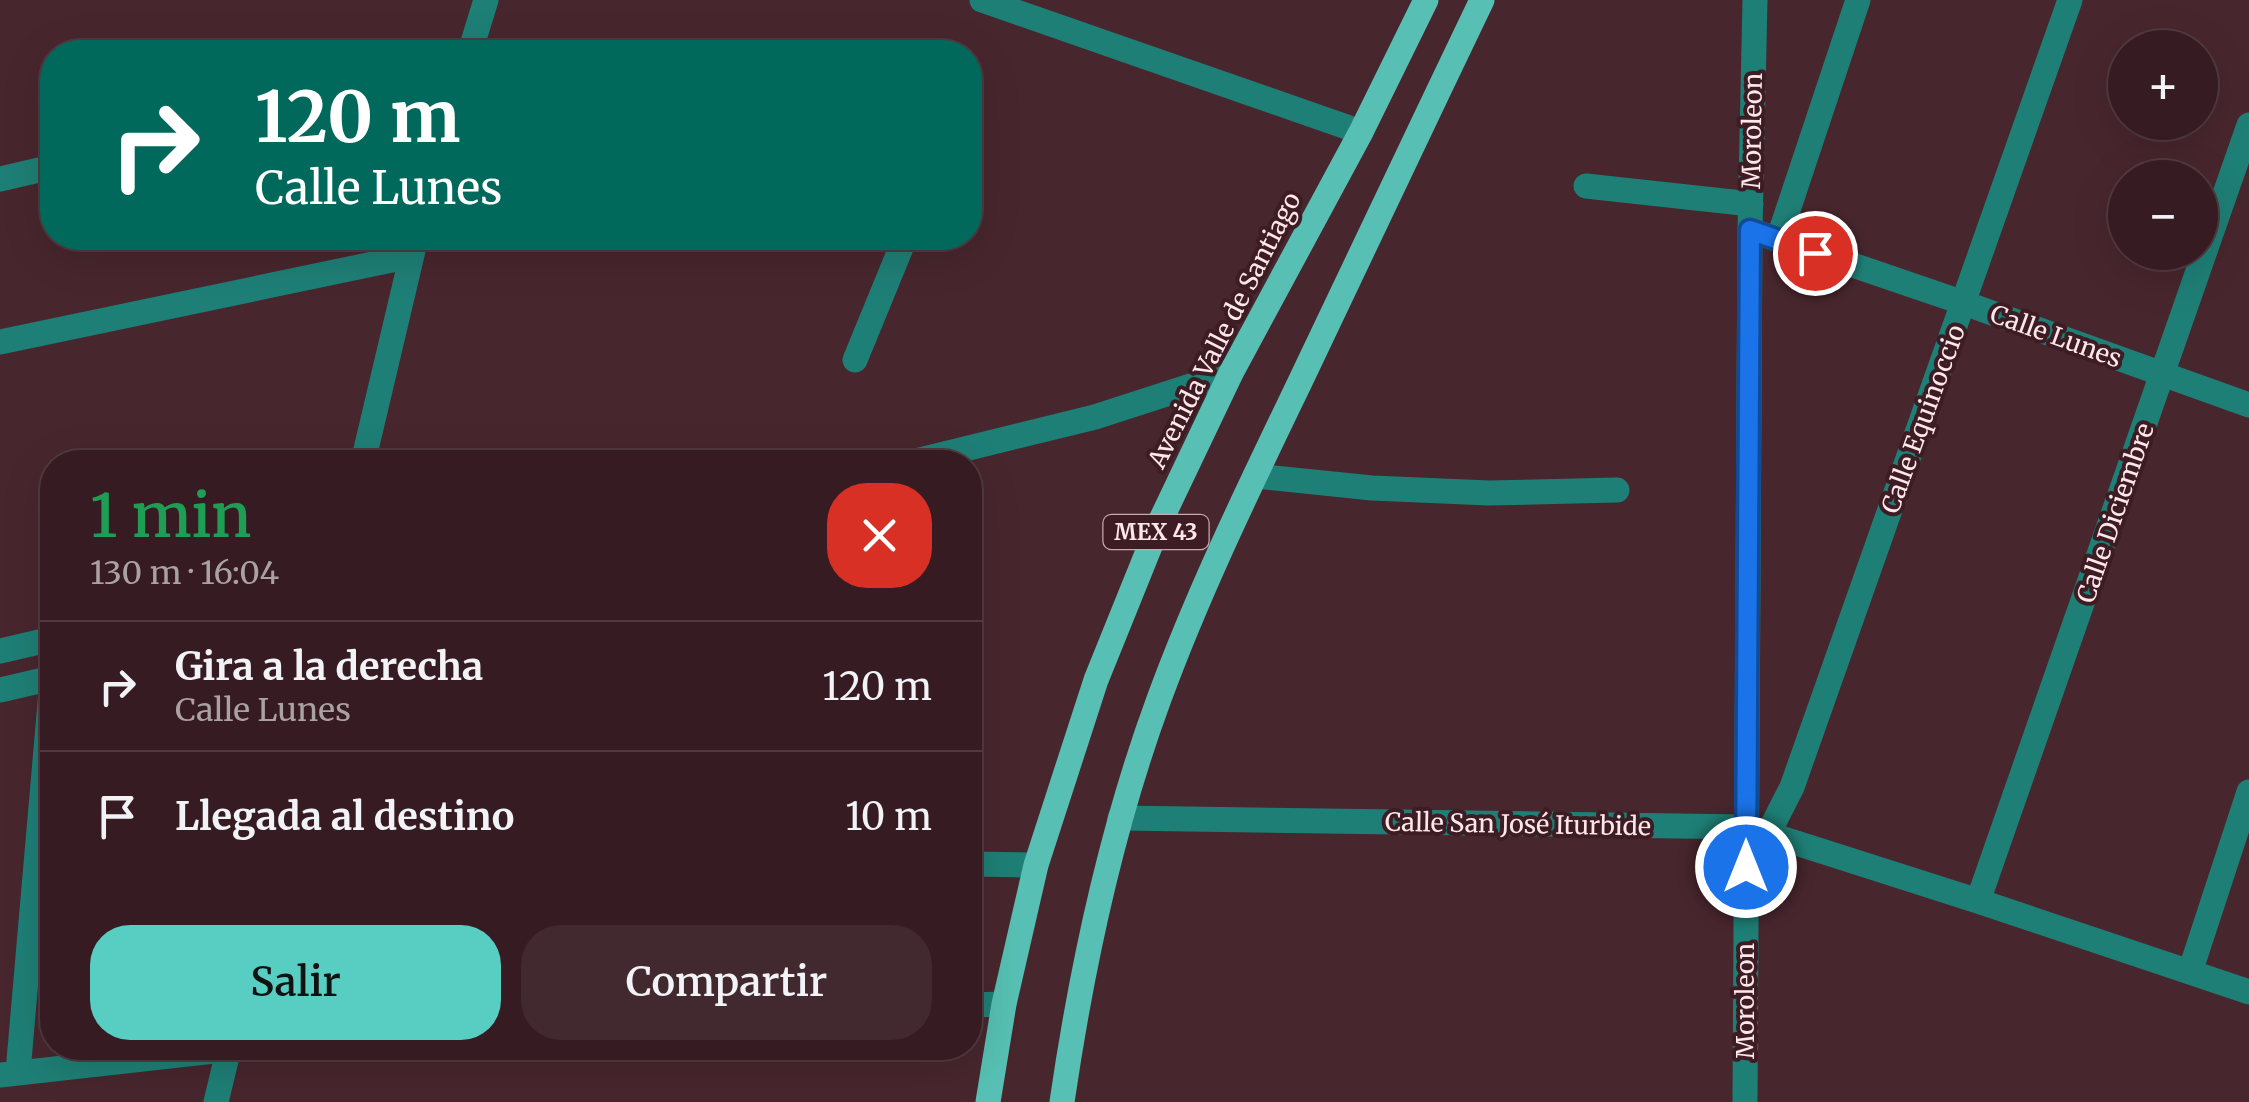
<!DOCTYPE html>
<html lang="es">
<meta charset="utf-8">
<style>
:root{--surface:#361c22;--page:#41292f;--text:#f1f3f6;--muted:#aaa1a5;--line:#503a40;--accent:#57cec1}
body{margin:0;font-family:Merriweather,serif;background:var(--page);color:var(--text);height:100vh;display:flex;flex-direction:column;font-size:38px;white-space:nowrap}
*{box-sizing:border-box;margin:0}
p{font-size:32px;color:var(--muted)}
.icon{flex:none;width:55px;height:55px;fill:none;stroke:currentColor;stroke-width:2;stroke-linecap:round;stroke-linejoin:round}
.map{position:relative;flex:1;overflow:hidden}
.side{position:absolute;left:40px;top:450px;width:942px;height:610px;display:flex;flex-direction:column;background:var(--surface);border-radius:40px;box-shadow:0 10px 40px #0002,0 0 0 2px var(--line)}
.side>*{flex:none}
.banner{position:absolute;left:40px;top:40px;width:942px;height:210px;border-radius:40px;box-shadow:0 10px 40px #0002,0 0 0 2px var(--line);background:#00695c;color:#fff;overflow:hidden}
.buttons{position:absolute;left:2108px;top:30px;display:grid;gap:20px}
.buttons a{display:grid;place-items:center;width:110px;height:110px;border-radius:50%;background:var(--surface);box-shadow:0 10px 40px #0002,0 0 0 2px var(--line);font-size:50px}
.pin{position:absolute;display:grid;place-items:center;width:85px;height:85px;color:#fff;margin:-42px;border:5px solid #fff;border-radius:50%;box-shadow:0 2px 10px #0007}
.me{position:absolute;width:110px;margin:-55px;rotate:0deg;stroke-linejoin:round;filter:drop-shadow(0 0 8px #0008)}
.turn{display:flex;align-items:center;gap:35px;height:210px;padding:0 50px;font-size:45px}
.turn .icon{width:130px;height:130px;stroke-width:2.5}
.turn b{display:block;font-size:70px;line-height:85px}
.round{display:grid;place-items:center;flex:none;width:105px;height:105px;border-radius:40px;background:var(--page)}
.headline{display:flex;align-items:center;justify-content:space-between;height:170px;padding:0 50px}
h1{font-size:60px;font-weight:600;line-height:75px;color:#1e9e55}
.action{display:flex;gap:20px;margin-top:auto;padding:20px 50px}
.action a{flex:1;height:115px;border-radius:40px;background:var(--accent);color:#111;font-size:40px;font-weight:600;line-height:115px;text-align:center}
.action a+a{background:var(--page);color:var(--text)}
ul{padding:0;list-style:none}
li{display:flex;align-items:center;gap:30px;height:130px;padding:0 50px;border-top:2px solid var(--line)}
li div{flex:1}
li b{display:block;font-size:38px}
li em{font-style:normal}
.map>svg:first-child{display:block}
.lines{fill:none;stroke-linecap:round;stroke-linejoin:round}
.minor{stroke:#1e7f76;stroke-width:25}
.tertiary{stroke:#1e7f76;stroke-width:25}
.primary{stroke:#57bfb3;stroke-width:25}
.route-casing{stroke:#114b97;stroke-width:25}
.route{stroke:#1a73e8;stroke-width:18}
.labels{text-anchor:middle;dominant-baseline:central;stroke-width:8;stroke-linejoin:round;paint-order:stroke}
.shield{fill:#3d1c24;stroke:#c4aaaf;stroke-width:2.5}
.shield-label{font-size:22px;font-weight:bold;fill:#fee7eb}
.street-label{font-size:25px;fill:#fee7eb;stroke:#3d1c24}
</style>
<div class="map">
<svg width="2249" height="1102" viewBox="0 0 2249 1102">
<rect width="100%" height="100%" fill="#48262e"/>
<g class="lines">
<path class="minor" d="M982,0l379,132
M0,179l52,-12
M1586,186l165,18
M1750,230l214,73 285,102
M1778,240l80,-240
M0,342l411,-86
M855,360l50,-122
M912,462l183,-45 136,-44
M1255,476l117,12 117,5 128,-3
M0,651l52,-12
M0,690l52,-12
M1120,818l626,9 232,74 271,91
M1768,834l24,-47 278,-787
M970,864l66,1
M1978,901l271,-776
M2190,972l59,-180
M970,1005l34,-1
M18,1072l34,-392
M0,1075l241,-27
M1745,1102l5,-872 5,-230"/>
<path class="tertiary" d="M470,52l16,-52
M363,462l53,-224
M216,1102l13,-54"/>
<path class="primary" d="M988,1102l16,-98 32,-139 60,-185 63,-156 72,-151 130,-241 65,-132
M1062,1102c20,-137 49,-273 97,-403 40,-109 91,-213 141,-317 61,-128 121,-255 182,-382"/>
</g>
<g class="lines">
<defs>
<path id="route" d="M1746,867l4,-637 65,23"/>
</defs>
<use href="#route" class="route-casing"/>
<use href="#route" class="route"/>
</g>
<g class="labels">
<rect class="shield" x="1103.5" y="515" width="105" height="34" rx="8"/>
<g class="shield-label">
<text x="1156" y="532">MEX 43</text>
</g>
<g class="street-label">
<text transform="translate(1752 131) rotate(-89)">Moroleon</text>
<text transform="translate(1224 330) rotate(-63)">Avenida Valle de Santiago</text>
<text transform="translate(2056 336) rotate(20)">Calle Lunes</text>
<text transform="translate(1923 419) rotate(-70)">Calle Equinoccio</text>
<text transform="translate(2115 513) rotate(-71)">Calle Diciembre</text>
<text transform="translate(1518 824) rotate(1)">Calle San José Iturbide</text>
<text transform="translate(1745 1001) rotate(-90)">Moroleon</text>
</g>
</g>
</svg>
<div class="buttons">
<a>+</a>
<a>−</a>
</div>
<div class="pin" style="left:1815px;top:253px;background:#d93025"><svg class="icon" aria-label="arrive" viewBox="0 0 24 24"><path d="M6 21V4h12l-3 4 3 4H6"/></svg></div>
<svg class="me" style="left:1746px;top:867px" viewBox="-20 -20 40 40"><circle r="17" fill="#1a73e8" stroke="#fff" stroke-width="3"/><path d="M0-11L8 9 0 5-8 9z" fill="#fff"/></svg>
<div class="banner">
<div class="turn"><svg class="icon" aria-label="right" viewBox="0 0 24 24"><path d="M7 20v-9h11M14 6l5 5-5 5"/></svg><div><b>120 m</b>Calle Lunes</div></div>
</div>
<section class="side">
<div class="headline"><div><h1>1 min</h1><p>130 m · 16:04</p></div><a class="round" style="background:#d93025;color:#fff"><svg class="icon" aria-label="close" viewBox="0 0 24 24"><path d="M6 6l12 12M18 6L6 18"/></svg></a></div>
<ul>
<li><svg class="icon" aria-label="right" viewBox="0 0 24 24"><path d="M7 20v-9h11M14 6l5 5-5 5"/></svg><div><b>Gira a la derecha</b><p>Calle Lunes</p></div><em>120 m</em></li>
<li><svg class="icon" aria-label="arrive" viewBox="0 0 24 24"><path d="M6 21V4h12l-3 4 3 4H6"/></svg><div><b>Llegada al destino</b></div><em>10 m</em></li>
</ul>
<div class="action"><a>Salir</a><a>Compartir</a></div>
</section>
</div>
